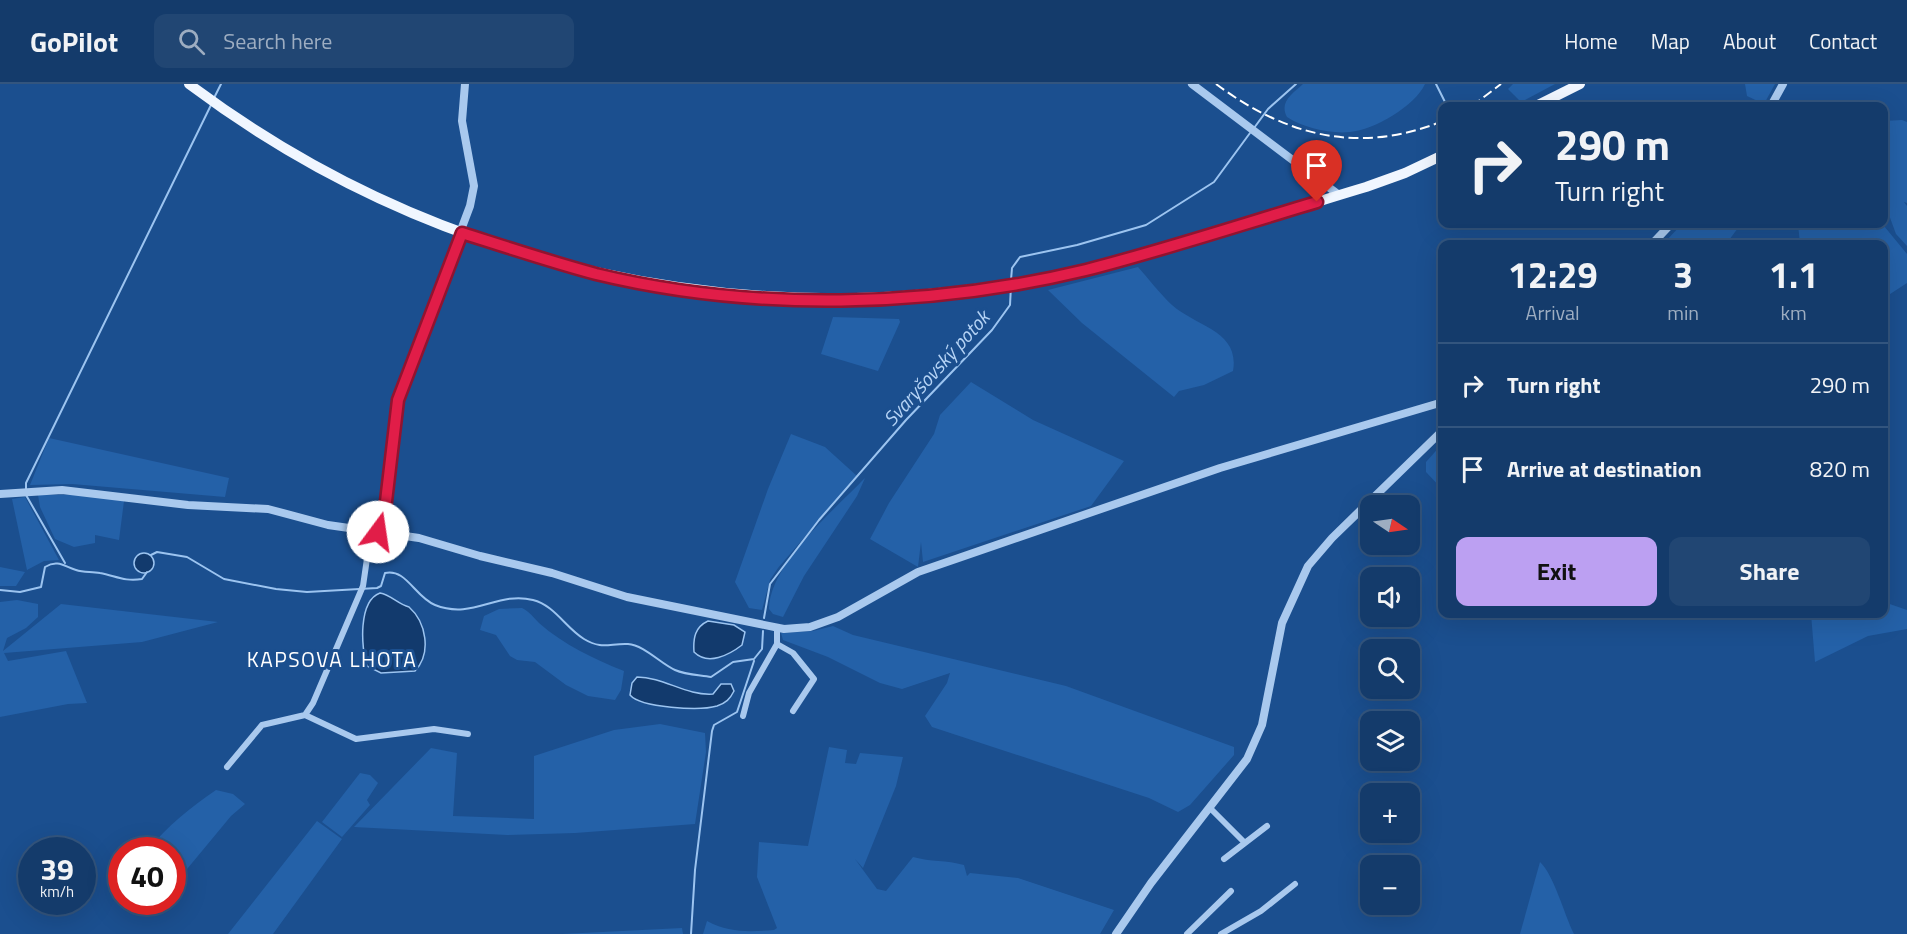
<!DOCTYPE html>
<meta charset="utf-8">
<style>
:root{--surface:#143b6b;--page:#214673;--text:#f1f3f6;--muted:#9dadc1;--line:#33557e;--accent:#bca0f2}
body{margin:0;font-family:"Titillium Web",sans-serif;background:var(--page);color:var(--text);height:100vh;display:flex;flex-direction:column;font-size:22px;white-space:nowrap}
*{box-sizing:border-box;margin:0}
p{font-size:20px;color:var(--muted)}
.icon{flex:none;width:33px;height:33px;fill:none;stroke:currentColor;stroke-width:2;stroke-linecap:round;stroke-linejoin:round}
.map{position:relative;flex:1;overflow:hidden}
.panel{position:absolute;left:1438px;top:156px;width:450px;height:378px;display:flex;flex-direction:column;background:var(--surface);border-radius:12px;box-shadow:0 6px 24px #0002,0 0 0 2px var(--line)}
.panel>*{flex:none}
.guide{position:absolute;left:1438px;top:18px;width:450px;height:126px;border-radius:12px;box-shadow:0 6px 24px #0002,0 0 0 2px var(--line);background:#143b6b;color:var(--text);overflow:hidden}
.needle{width:39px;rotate:103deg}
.tools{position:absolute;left:1360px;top:411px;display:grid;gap:12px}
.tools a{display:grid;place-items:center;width:60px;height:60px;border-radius:12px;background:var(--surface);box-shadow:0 6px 24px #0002,0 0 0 2px var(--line);font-size:30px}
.speed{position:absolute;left:18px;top:753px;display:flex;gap:12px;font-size:30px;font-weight:700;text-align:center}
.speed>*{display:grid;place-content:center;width:78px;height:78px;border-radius:50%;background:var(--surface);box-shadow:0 6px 24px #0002,0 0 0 2px var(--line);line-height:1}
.speed small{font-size:15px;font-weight:400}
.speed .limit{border:9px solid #d22;background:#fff;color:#111}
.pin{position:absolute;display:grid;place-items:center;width:51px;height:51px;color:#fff;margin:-62px -26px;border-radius:50% 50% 50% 0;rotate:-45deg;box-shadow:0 0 6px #0007}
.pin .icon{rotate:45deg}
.me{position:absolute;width:66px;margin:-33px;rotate:14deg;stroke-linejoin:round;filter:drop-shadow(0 0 4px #0008)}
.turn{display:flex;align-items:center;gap:21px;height:126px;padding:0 18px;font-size:27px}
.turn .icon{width:78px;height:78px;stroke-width:2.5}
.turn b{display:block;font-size:42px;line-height:51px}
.eta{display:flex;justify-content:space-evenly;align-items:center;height:102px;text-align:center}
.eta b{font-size:36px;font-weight:700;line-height:42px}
.button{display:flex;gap:12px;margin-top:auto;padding:12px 18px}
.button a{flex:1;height:69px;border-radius:12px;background:var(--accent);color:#111;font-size:24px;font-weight:700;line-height:69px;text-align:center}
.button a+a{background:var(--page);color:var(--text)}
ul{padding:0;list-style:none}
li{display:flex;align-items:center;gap:18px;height:84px;padding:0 18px;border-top:2px solid var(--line)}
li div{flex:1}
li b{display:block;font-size:22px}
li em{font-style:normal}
header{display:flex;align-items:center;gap:36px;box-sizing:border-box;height:84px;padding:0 30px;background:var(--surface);border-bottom:2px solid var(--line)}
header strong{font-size:28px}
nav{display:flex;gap:33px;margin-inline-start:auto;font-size:21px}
.search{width:420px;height:54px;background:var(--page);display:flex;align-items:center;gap:15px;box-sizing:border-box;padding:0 21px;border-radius:12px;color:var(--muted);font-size:22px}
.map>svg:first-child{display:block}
.green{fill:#2461a8}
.water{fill:#123a6d;stroke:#9cc4f0;stroke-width:1.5}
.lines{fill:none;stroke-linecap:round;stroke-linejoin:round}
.stream{stroke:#9cc4f0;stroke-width:2}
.minor{stroke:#a9c9ee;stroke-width:6}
.tertiary{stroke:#a9c9ee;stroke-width:8}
.primary{stroke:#f0f6ff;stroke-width:10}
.rail{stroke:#fff;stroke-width:2;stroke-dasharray:10 4.5;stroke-linecap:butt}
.route-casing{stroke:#92132f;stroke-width:15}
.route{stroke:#e11d48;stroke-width:10}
.labels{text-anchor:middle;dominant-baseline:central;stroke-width:6;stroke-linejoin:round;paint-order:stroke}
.water-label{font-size:20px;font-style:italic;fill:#b5d3f5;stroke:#1b4f8f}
.quarter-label{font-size:21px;letter-spacing:1.5px;fill:#fff;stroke:#1b4f8f}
</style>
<header>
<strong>GoPilot</strong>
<div class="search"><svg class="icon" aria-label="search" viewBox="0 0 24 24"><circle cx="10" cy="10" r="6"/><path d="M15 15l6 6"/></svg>Search here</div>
<nav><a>Home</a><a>Map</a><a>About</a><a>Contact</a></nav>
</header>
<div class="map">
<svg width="1907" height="850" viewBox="0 0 1907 850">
<rect width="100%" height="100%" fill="#1b4f8f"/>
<path class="green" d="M1303,0h122c-10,22 -51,46 -75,48 -20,2 -46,-4 -63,-15 -8,-15 5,-23 16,-33z
M1513,0h42l-34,18 -13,-13z
M1745,0h30l-11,20 -17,-8z
M1902,36l5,2v81l-3,-1 3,4v40l-11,-12 -7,-19 -5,11 23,28v29l-23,15v-54h-84l-2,-20h86v-103z
M1682,140h59l-15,20h-63z
M1138,183c11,12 22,27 34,38 25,22 68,26 61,66l-29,14 -25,6 -5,6 -92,-74 -34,-33z
M833,233l66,2 1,3 -22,49 -57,-17z
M971,298l62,38 91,41 -33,45 -168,56 -2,-20 -3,25 -48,-28 19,-36 45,-69 6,-19z
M791,350l34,13 32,29 -79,92 -8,12 -8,30 -13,-2 -14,-26 33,-93z
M49,354l180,40 -4,19 -153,-13 -42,1z
M1443,359v47l-17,-18v-10z
M865,394l-8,18 -53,80 -21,41 -10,-3 -4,-5c0,-44 67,-101 96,-131z
M38,411h43l43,6 -5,39 -24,-5v8l-21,4 -19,-8 -15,-32z
M25,413l34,63 -15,1 -17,9 -15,-71z
M0,483l25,5 -9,14h-16z
M17,516l21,4v13l-12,11 -19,10 -4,13 58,-47 157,18 -76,20 -138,11 4,8 58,-10 21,52 -19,1 -68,13v-115z
M1884,518l23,8v19l-39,7 -53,26 -4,-48h73z
M522,524c8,4 11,9 17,15 25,22 55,36 85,48l-3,19 -6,10 -27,-4 -22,-11 -31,-23 -18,-2 -7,-4 -14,-21 -16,-5 4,-14 15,-7z
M833,542l20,9 213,51 168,61v8l-44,50 -12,7 -29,-14 -217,-71 -7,-11 22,-33 3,-10 -48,16 -22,-6 -52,-26 -45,-17 -2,-7 32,-2z
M660,640l45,9 1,19 -11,72 -120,9 -68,2 -153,-8 77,-79 26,5 -4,63 81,3v-63l80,-26z
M829,663l18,3 -2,13 11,1 4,-11 43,4 -7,29 -33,82 -8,-9 22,30 9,2 27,-34c18,5 33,3 51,8l3,11 3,-3 48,5 96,32 -14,24h-397l4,-13c22,12 43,11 67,9l3,-2 -20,-51 2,-35 49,4z
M360,689l10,2 8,8 -11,17 3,5 -28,32 -20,-15z
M216,706l17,4 12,10 -14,12 -58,70 -1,-36h-24c19,-24 43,-43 68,-60z
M317,737l25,18 -69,95h-45z
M1540,778c14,13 24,52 34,72h-54z
M682,844l1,6h-121z"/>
<path class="water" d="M134 479a10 10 0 1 1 20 0a10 10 0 1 1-20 0Z
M380,509c11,2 18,11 29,14 17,15 23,46 6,64l-34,2 -14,-7c-6,-18 -9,-65 13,-73z
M708,537l26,4 11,7 -3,13c-13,10 -34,21 -48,7 -1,-14 1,-25 14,-31z
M637,593c27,0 49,19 76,17l8,-10h10l3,7c-4,8 -8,12 -17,15 -17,5 -76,2 -87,-11l2,-12z"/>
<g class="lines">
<path class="stream" d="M1436,0l11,22
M214,14l7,-14
M1254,44l14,-19 28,-25
M1011,196l1,-12 8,-11 57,-12 69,-20 68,-43 36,-49
M26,405v-6l186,-380
M26,411l39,68
M151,471l6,-3 30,5 37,22 52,10 31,3 70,-4 4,-2 4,-13c21,-5 30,24 50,32 38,15 62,-14 98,-5 21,5 33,28 51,39 18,11 26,4 44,5 16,1 33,20 47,26 11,5 25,5 36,7l22,-15 21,-3 8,-10 1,-18
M0,506l20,2 21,-5 4,-20c13,-8 20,0 31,3 8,3 16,1 24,3 16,3 25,9 42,6l5,-7
M764,534l6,-34 49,-64 87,-100 86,-90 18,-25 1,-19
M691,850l4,-64 17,-139 2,-6 23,-13 17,-51"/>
<path class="minor" d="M777,560l16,9 21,26 -21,32
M305,631l51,24 78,-10 34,5
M743,632l6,-23 28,-49v-17
M227,683l35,-42 43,-10 8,-12 50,-117 8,-55
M1211,725l34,34
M1224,775l43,-33
M1187,850l44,-43
M1221,850l40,-23 34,-27"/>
<path class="tertiary" d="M1192,0l147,111
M1771,22l12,-22
M1652,160l19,-20
M0,410l62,-4 126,15 80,4 60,16 91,13 61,18 72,17 75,24 157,32 26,-2 28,-10 80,-45 302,-104 223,-66
M379,448l8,-37 1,-25 9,-70 73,-194 4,-20 -12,-65 3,-37
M1116,850l35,-51 96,-124 15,-34 20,-102 26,-57 24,-28 111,-108"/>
<path class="primary" d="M189,0c248,186 556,252 860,193 107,-20 212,-59 317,-90l39,-14 38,-18
M1536,22l44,-22"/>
<path class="rail" d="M1216,0c70,52 143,71 227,37
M1472,22l29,-22"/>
</g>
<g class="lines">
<defs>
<path id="route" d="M378,448l7,-22 13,-110 64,-167c44,14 89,29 134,41 157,38 333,34 490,-4 78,-20 154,-45 231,-68"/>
</defs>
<use href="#route" class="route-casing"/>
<use href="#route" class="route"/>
</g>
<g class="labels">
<g class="water-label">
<text transform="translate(936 284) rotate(-48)">Svaryšovský potok</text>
</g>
<g class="quarter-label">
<text x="332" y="575">KAPSOVA LHOTA</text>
</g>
</g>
</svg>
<div class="tools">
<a><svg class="needle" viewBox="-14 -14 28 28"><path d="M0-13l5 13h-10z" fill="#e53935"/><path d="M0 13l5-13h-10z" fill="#9dadc1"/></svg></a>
<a><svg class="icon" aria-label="sound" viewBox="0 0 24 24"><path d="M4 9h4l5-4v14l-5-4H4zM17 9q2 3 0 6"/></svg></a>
<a><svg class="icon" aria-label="search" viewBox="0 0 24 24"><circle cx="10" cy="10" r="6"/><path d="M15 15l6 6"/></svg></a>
<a><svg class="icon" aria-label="layers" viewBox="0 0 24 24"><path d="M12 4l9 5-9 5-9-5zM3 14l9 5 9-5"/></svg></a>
<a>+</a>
<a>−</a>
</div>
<div class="speed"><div>39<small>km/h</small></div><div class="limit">40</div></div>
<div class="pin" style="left:1317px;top:118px;background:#d93025"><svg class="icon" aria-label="arrive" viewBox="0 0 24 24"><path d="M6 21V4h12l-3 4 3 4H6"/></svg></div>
<svg class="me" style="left:378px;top:448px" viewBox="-20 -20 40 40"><circle r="19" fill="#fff"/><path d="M0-13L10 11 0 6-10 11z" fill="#e11d48"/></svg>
<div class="guide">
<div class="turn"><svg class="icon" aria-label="right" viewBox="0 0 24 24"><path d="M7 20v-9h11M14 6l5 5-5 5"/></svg><div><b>290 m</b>Turn right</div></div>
</div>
<section class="panel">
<div class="eta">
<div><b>12:29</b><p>Arrival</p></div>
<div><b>3</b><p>min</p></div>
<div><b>1.1</b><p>km</p></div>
</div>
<ul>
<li><svg class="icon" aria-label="right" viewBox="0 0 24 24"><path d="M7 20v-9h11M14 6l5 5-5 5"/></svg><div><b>Turn right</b></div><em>290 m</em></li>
<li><svg class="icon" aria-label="arrive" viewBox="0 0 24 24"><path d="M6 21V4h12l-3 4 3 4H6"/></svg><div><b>Arrive at destination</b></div><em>820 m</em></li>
</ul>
<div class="button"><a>Exit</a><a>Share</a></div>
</section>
</div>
